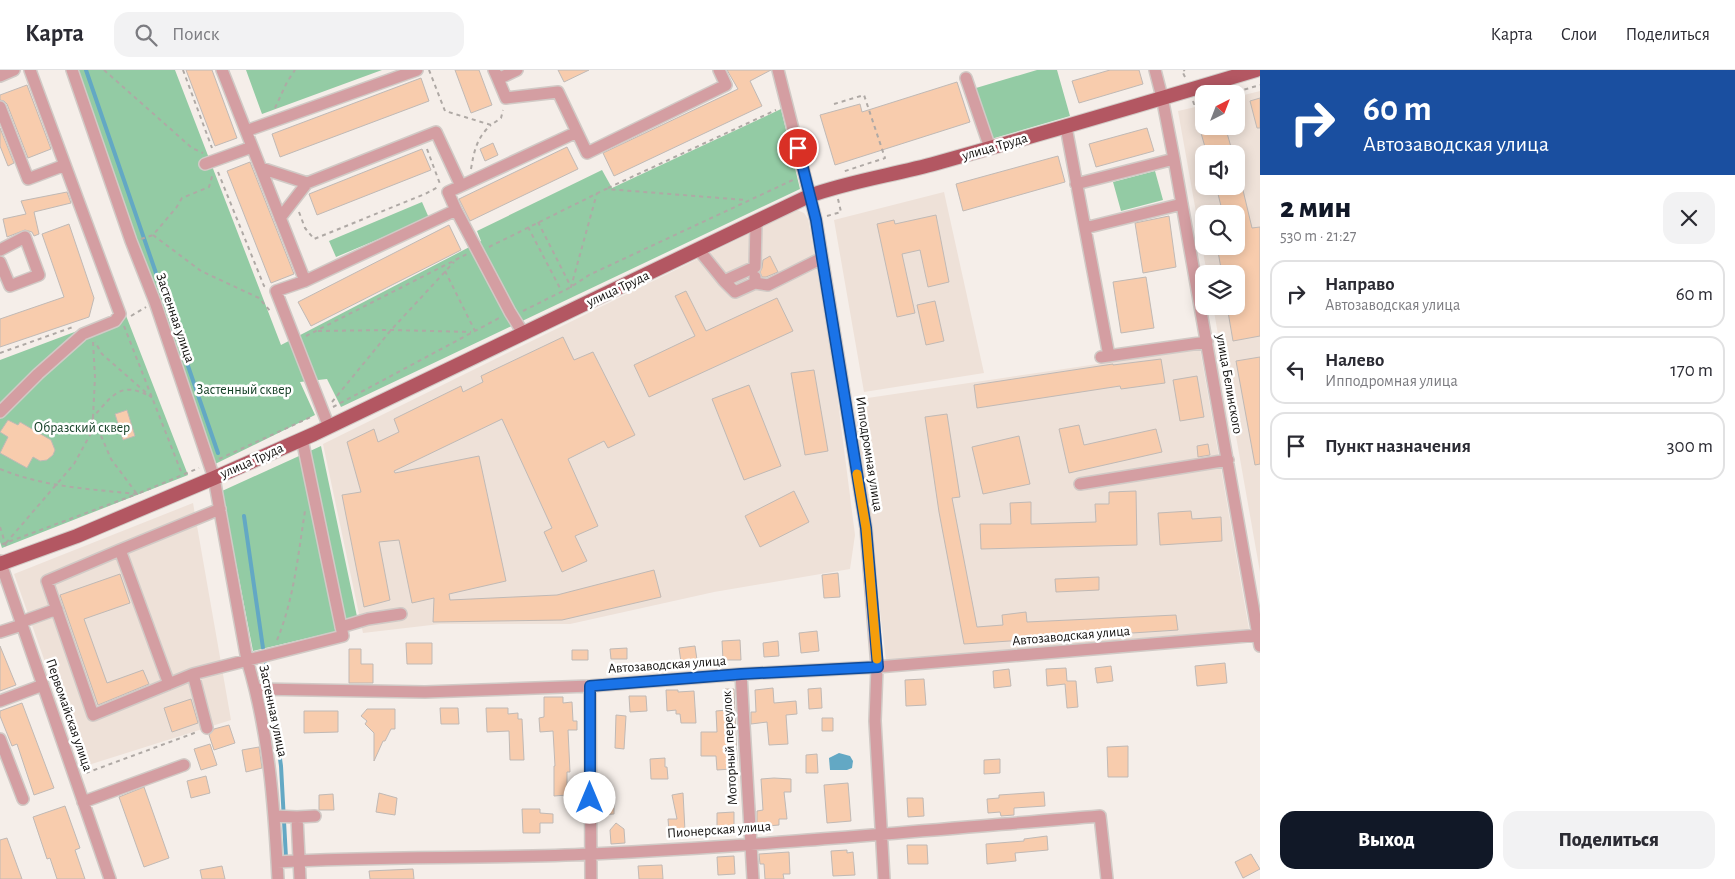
<!DOCTYPE html>
<html lang="ru">
<meta charset="utf-8">
<style>
:root{--surface:#fff;--page:#f2f2f3;--text:#2b2b33;--muted:#7c7c81;--line:#e1e1e2;--accent:#111827}
body{margin:0;font-family:"Alegreya Sans",sans-serif;background:var(--page);color:var(--text);height:100vh;display:flex;flex-direction:column;font-size:19px;white-space:nowrap}
*{box-sizing:border-box;margin:0}
p{font-size:16px;color:var(--muted)}
.icon{flex:none;width:28px;height:28px;fill:none;stroke:currentColor;stroke-width:2;stroke-linecap:round;stroke-linejoin:round}
.map{position:relative;flex:1;overflow:hidden}
.panel{display:flex;flex-direction:column;background:var(--surface);width:475px}
.panel>*{flex:none}
.hud{background:#1a4fa0;color:#fff;overflow:hidden}
.needle{width:32px;rotate:42deg}
.controls{position:absolute;left:1195px;top:15px;display:grid;gap:10px}
.controls a{display:grid;place-items:center;width:50px;height:50px;border-radius:10px;background:var(--surface);box-shadow:0 2px 12px #0003;font-size:25px}
.pin{position:absolute;display:grid;place-items:center;width:42px;height:42px;color:#fff;margin:-21px;border:2px solid #fff;border-radius:50%;box-shadow:0 1px 5px #0007}
.me{position:absolute;width:55px;margin:-28px;rotate:0deg;stroke-linejoin:round;filter:drop-shadow(0 0 4px #0008)}
.turn{display:flex;align-items:center;gap:18px;height:105px;padding:0 20px;font-size:22px}
.turn .icon{width:65px;height:65px;stroke-width:2.5}
.turn b{display:block;font-size:35px;line-height:42px}
.round{display:grid;place-items:center;flex:none;width:52px;height:52px;border-radius:15px;background:var(--page)}
.summary{display:flex;align-items:center;justify-content:space-between;height:85px;padding:0 20px}
h1{font-size:30px;font-weight:800;line-height:38px;color:var(--accent)}
.action{display:flex;gap:10px;margin-top:auto;padding:10px 20px}
.action a{flex:1;height:58px;border-radius:15px;background:var(--accent);color:#fff;font-size:20px;font-weight:800;line-height:58px;text-align:center}
.action a+a{background:var(--page);color:var(--text)}
ul{padding:0;list-style:none}
li{display:flex;align-items:center;gap:15px;height:68px;margin:0 10px 8px;padding:0 10px;border:2px solid var(--line);border-radius:15px}
li div{flex:1}
li b{display:block;font-size:19px}
li em{font-style:normal}
header{display:flex;align-items:center;gap:30px;box-sizing:border-box;height:70px;padding:0 25px;background:var(--surface);border-bottom:1px solid var(--line)}
header strong{font-size:24px}
nav{display:flex;gap:28px;margin-inline-start:auto;font-size:18px}
.search{width:350px;height:45px;background:var(--page);display:flex;align-items:center;gap:12px;box-sizing:border-box;padding:0 18px;border-radius:15px;color:var(--muted);font-size:19px}
main{display:flex;flex:1;min-height:0}
.map>svg:first-child{display:block}
.built{fill:#eee1d8;fill-rule:evenodd}
.green{fill:#93cba4}
.water{fill:#63a8c4}
.lines{fill:none;stroke-linecap:round;stroke-linejoin:round}
.stream{stroke:#63a8c4;stroke-width:4}
.building{fill:#f8ccad;stroke:#c0b9b5}
.minor-casing{stroke:#d1cac6;stroke-width:14}
.major-casing{stroke:#d1cac6;stroke-width:16}
.path{stroke:#afa9a5;stroke-width:2;stroke-dasharray:4 4;stroke-linecap:butt}
.minor{stroke:#d49ea2;stroke-width:11}
.major{stroke:#b35762;stroke-width:14}
.route-casing{stroke:#114b97;stroke-width:12}
.route{stroke:#1a73e8;stroke-width:9}
.slow{stroke:#f59e0b;stroke-width:9}
.labels{text-anchor:middle;dominant-baseline:central;stroke-width:5;stroke-linejoin:round;paint-order:stroke}
.street-label{font-size:14px;fill:#110f0d;stroke:#fff}
.park-label{font-size:14px;fill:#164127;stroke:#fff}
</style>
<header>
<strong>Карта</strong>
<div class="search"><svg class="icon" aria-label="search" viewBox="0 0 24 24"><circle cx="10" cy="10" r="6"/><path d="M15 15l6 6"/></svg>Поиск</div>
<nav><a>Карта</a><a>Слои</a><a>Поделиться</a></nav>
</header>
<main>
<div class="map">
<svg width="1260" height="809" viewBox="0 0 1260 809">
<rect width="100%" height="100%" fill="#f5eee9"/>
<path class="built" d="M1260,21v481l-47,-266h23v-32h-29l-29,-163 26,-6v21h32v-29zM1204,84h32v32h-32zM1204,144h32v32h-32z
M944,122l40,181 -120,19 -30,-172z
M797,140l7,3 4,6 25,144 22,172 -5,34 -136,23 -144,32h-130l-77,9 -40,-189z
M1200,279l49,280 -363,31 -32,-260z
M193,433l38,217 -149,47 -68,-193z"/>
<path class="green" d="M78,0h97l106,275 200,-104 -4,-10 125,-61 10,18 169,-79 19,80 -459,218 -14,-28 -27,3 15,33 -102,50z
M246,0h136l-120,44z
M1037,0h20l13,46 -79,23 -15,-51z
M1155,101l8,29 -42,11 -8,-29z
M422,132l7,16 -93,39 -7,-16z
M125,243l63,162 -186,73 -2,-6v-182z
M321,376l38,180 -106,25 -31,-160z"/>
<path class="water" d="M839,683l11,3 3,5 -1,7 -5,2h-17l-1,-12z"/>
<g class="lines">
<path class="stream" d="M86,0l132,383
M244,446l19,132
M266,594l2,12
M272,630l9,66 5,92"/>
</g>
<path class="building" d="M186,0h26l25,68 -22,8z
M455,0h24l13,35 -21,8z
M558,0h31l-25,12z
M727,0h44l-21,11 12,25 -148,70 -11,-23 135,-64z
M1110,0h29l4,14 -64,19 -7,-22z
M421,8l8,23 -149,56 -8,-23z
M957,12l13,40 -135,43 -15,-50 40,-11 2,8z
M27,15l24,64 -23,9 -21,-54 -3,-3 -4,-1v-5z
M1260,28v30h-3l-7,-27z
M1199,56h26l8,28h-26z
M0,58l14,35 -6,3 -8,-20z
M1147,58l7,23 -58,16 -7,-23z
M493,73l5,12 -13,6 -5,-12z
M567,77l11,22 -108,52 -11,-22z
M422,79l9,21 -114,45 -8,-21z
M1058,86l7,26 -102,29 -7,-27z
M250,92l44,112 -23,9 -44,-112z
M1216,116h26l10,42 8,-1v109l-27,5 -6,-35h9v-32h-14l-5,-28h19v-32h-13z
M67,122l4,11 -37,9 5,22 -5,2 -2,-4 -7,-2 -18,7 -4,-18 23,-5 -5,-13z
M936,145l13,67 -21,5 -8,-37 -18,4 13,59 -18,4 -20,-93 17,-4 1,4z
M1169,146l7,51 -33,6 -8,-50z
M69,154l25,74 -5,19 -89,30v-28l64,-22 -22,-63z
M449,155l12,25 -150,76 -13,-24z
M770,186l8,16 -12,5h-4l-2,-5 2,-4 1,-8z
M1146,207l8,51 -33,5 -8,-51z
M686,221l20,40 71,-33 16,33 -144,66 -15,-32 61,-29 -20,-40z
M935,231l9,40 -18,4 -9,-40z
M563,267l11,23 19,-8 42,83 -27,13 -4,-7 -36,18 30,67 -23,10 12,25 -25,11 -18,-40 8,-4 -50,-109 -108,52 1,2 84,-17 27,125 -57,13 1,6 107,-5 97,-25 7,27 -99,23 -129,2 1,-24 -22,5 -13,-63 -20,2 11,58 -26,7 -22,-112 19,-3 -14,-50 27,-13 4,13 21,-10 -5,-13 67,-33 2,6 20,-10 -2,-6z
M1260,287v107l-5,1 -19,-104z
M1161,289l4,24 -44,6 -1,-3 -143,22 -3,-23 139,-21v1z
M814,300l14,81 -23,4 -14,-82z
M1197,306l7,41 -24,4 -7,-41z
M749,315l32,81 -37,14 -32,-81z
M127,340l8,26 -12,4 -8,-26z
M947,344l13,83 -8,1 25,129 26,-2 -1,-10 24,-3 1,10 149,-7 2,15 -214,14 -25,-132 -14,-95z
M8,350l10,5 2,-3 31,18 4,10 -2,5 -6,5 -7,1 -7,-4 -6,11 -27,-15 8,-16 -8,-5z
M1079,355l5,20 72,-16 6,23 -93,21 -10,-44z
M1019,366l11,48 -47,10 -11,-47z
M1208,374l2,11 -12,2 -1,-11z
M794,421l15,31 -49,25 -15,-31z
M1136,421l1,54 -156,4 -1,-25h31l-1,-21 21,-1v22l65,-2 -1,-18h14v-12z
M1191,441l1,8 29,-2 1,24 -62,4 -2,-32z
M838,503l2,24 -16,1 -2,-23z
M120,504l10,29 -46,16 23,64 36,-13 6,14 -51,21 -38,-110z
M1099,507v13l-43,2 -1,-13z
M817,561l2,20 -18,2 -2,-20z
M740,570l1,20h-18l-1,-19z
M778,571l1,15 -15,1 -1,-14z
M406,573h26v21h-25z
M0,576l16,39 -16,6z
M695,576l2,14 -16,2 -2,-14z
M627,578v11h-16l-1,-10z
M349,579h12v15h12v19h-24z
M572,580h16v10h-16z
M1225,593l2,20 -30,3 -2,-20z
M1111,596l2,15 -16,2 -2,-15z
M1066,598l1,13h9l2,26 -11,1 -2,-24 -18,2 -1,-17z
M1009,599l2,17 -17,2 -1,-17z
M924,609l2,26 -20,1 -1,-26z
M773,618l1,15 22,-2 1,13 -11,1 2,29 -19,1 -2,-23 -16,2v-12h5l-1,-22z
M821,618l1,20 -13,1 -1,-20z
M725,619h9l3,72h-5v8l-15,1 -1,-14h-15v-24h16l-1,-21 11,-1z
M666,620h12v2l16,-1 2,32h-15l-1,-9h-4v-4l-9,1z
M629,626h17l1,15 -17,1z
M544,627h19v6l9,-1 1,19h4v9h-9l2,42h-3v23l-13,1v-30h1l-2,-35 -13,1 -1,-14 5,-1z
M191,629l7,24 -26,9 -8,-24z
M22,633l32,85 -20,7 -17,-51 -5,2 -12,-30v-5z
M440,638h18l1,16h-18z
M486,638h22v6l10,-1v6h4l2,41h-14l-1,-29 -22,1z
M367,639h28v20h-4l-6,12h-2l-9,20v-28l-9,-9 2,-3 -6,-5z
M304,641h34v21l-34,1z
M616,645l10,1 -2,33 -9,-1z
M822,648h11v13h-11z
M229,655l6,18 -21,7 -5,-15 5,-6z
M210,674l7,21 -16,5 -7,-21z
M1128,676v31h-20l-1,-30z
M259,677l3,21 -16,4 -4,-22z
M817,684l1,19h-12v-18z
M665,688v9h2l1,12h-17l-1,-20z
M1000,689v14l-16,1v-14z
M206,706l4,17 -19,5 -4,-17z
M774,708l17,1v13h-7l3,27h-8v6l-22,2v-16l6,-1 -2,-31z
M848,713l3,38 -24,2 -3,-38z
M144,717l25,71 -25,9 -25,-70z
M614,722v22l-16,1v-22z
M1044,722l1,14 -31,2v7l-13,1 -1,-4 -12,1 -1,-14 12,-1v-3z
M379,723l18,5 -2,17 -19,-3z
M683,723l2,38h-16l-1,-12h9l-5,-24z
M333,724l1,16h-15v-15z
M907,728h16l1,18 -16,1z
M65,736l15,42 -5,2 10,29h-28l-7,-21 -3,1 -14,-42z
M522,739h18v4l13,1v9h-13v10h-17z
M734,742v16l-17,1v-16z
M616,753l8,6 1,14 -14,1 -1,-14z
M1047,766l1,14 -33,3 1,8 -29,3 -1,-20 38,-3v-2z
M7,768l15,41h-22v-39z
M907,775h20l1,19h-20z
M847,780v3l6,-1 2,23 -22,1 -2,-25z
M789,782l1,22h-7l1,5h-19l-1,-15h-4l-1,-10z
M1251,784l9,15 -17,9 -8,-16z
M734,786l1,18 -17,1 -1,-18z
M662,795l1,14h-24l-1,-13z
M222,796l3,13h-23l-2,-9z
M413,799l1,10h-44l-1,-8z"/>
<g class="lines">
<defs>
<path id="minor" d="M72,0l59,171 24,61 59,176 33,182c22,71 27,145 31,219
M222,0l83,211
M494,0l4,9 19,-9
M778,0l38,150 50,308 11,139 -2,54 9,158
M1155,0l7,27 12,62 86,487
M0,6l14,-6
M966,8l24,70
M498,9l8,19 52,-6 19,40
M0,37l28,72 37,-14
M1066,57l43,229
M246,61l171,-61
M205,94l47,-17
M261,98l46,15
M1076,114l98,-25
M456,140l54,102 13,21
M280,148l27,-35 129,-51 25,54
M1085,158l97,-24
M0,180l25,-13 14,38 -29,11 -10,-24
M699,180l25,31 31,-14 1,-44
M724,211l11,11 20,-9v-6
M755,213l13,2 54,-27
M1101,287l106,-15
M0,342l38,-38 45,-40 32,-13 5,-7 -90,-244
M329,357l-53,-136 29,-10 151,-71 -8,-18 129,-60 10,21 139,-68 -7,-15
M1080,414l148,-24
M120,480l-73,31 46,134 100,-41 150,-38 -41,-197
M0,491l110,318
M21,552l36,-13
M341,557l27,-8 33,-5
M0,562l22,-7
M193,604l14,54
M741,604l12,205
M169,614l-49,-134 100,-41
M590,616l1,193
M256,619l169,3 165,-6 151,-12 136,-7 382,-32
M0,631l43,-16
M0,669l23,60
M83,732l101,-37
M274,746l23,1 3,62
M297,747l18,-1
M277,792c105,-6 210,-3 315,-8 169,-8 339,-24 508,-38l7,63"/>
<path id="major" d="M0,494l77,-28 137,-58 100,-44 495,-238c41,-15 85,-21 128,-33 107,-30 213,-61 319,-93"/>
</defs>
<use href="#minor" class="minor-casing"/>
<use href="#major" class="major-casing"/>
<path class="path" d="M104,0l88,78 11,5
M183,0l29,78
M429,0l16,41 46,14 10,-7 2,-8
M1185,7l-3,-6 3,-1
M1229,24l31,-9
M1193,31l1,3 10,-3
M834,34l30,-9 21,63 -43,14
M275,38l12,-26 8,-12
M427,79l13,35
M471,99c3,-18 6,-32 20,-44
M218,102l46,114 2,1
M608,118l168,-78
M299,142l6,16 9,11 111,-45 13,-7
M827,146l14,-4 -3,-13
M538,152l33,65 26,-94
M528,157l34,65
M153,165l48,36 58,27 12,14
M141,169l12,-4 23,-27 6,-10 27,-11 4,-14
M489,177l117,-58 140,11
M445,201l30,60
M523,241l48,-24 18,-12 206,-96
M131,246l15,-9
M124,256l58,148
M318,261l73,-1 80,2
M306,266l161,-82
M93,272l2,35 -2,40c20,-22 28,-37 58,-20l-49,-43 -7,-12
M0,283l73,-26
M332,332l59,-72 63,-68
M333,337l168,-90
M219,389l94,-43
M0,399c44,18 90,20 137,25l-137,51
M0,457l7,22
M6,473l68,-79 17,-31 2,-16 18,42 26,35 62,-26
M277,570c17,-41 21,-85 28,-129
M86,703l111,-41"/>
<use href="#minor" class="minor"/>
<use href="#major" class="major"/>
</g>
<g class="lines">
<defs>
<path id="route" d="M590,728v-112l151,-12 137,-7 -12,-139 -44,-270 -6,-38 -18,-72"/>
</defs>
<use href="#route" class="route-casing"/>
<use href="#route" class="route"/>
<path class="slow" d="M857,404l9,54 11,131"/>
</g>
<g class="labels">
<g class="street-label">
<text transform="translate(995 77) rotate(-16)">улица Труда</text>
<text transform="translate(618 219) rotate(-25)">улица Труда</text>
<text transform="translate(175 248) rotate(71)">Застенная улица</text>
<text transform="translate(1229 314) rotate(80)">улица Белинского</text>
<text transform="translate(869 384) rotate(81)">Ипподромная улица</text>
<text transform="translate(252 391) rotate(-24)">улица Труда</text>
<text transform="translate(1071 566) rotate(-5)">Автозаводская улица</text>
<text transform="translate(667 595) rotate(-4)">Автозаводская улица</text>
<text transform="translate(273 641) rotate(78)">Застенная улица</text>
<text transform="translate(69 645) rotate(71)">Первомайская улица</text>
<text transform="translate(730 678) rotate(-93)">Моторный переулок</text>
<text transform="translate(719 760) rotate(-4)">Пионерская улица</text>
</g>
<g class="park-label">
<text x="244" y="320">Застенный сквер</text>
<text x="82" y="358">Образский сквер</text>
</g>
</g>
</svg>
<div class="controls">
<a><svg class="needle" viewBox="-14 -14 28 28"><path d="M0-13l5 13h-10z" fill="#e53935"/><path d="M0 13l5-13h-10z" fill="#7c7c81"/></svg></a>
<a><svg class="icon" aria-label="sound" viewBox="0 0 24 24"><path d="M4 9h4l5-4v14l-5-4H4zM17 9q2 3 0 6"/></svg></a>
<a><svg class="icon" aria-label="search" viewBox="0 0 24 24"><circle cx="10" cy="10" r="6"/><path d="M15 15l6 6"/></svg></a>
<a><svg class="icon" aria-label="layers" viewBox="0 0 24 24"><path d="M12 4l9 5-9 5-9-5zM3 14l9 5 9-5"/></svg></a>
</div>
<div class="pin" style="left:798px;top:78px;background:#d93025"><svg class="icon" aria-label="arrive" viewBox="0 0 24 24"><path d="M6 21V4h12l-3 4 3 4H6"/></svg></div>
<svg class="me" style="left:590px;top:728px" viewBox="-20 -20 40 40"><circle r="19" fill="#fff"/><path d="M0-13L10 11 0 6-10 11z" fill="#1a73e8"/></svg>
</div>
<section class="panel">
<div class="hud">
<div class="turn"><svg class="icon" aria-label="right" viewBox="0 0 24 24"><path d="M7 20v-9h11M14 6l5 5-5 5"/></svg><div><b>60 m</b>Автозаводская улица</div></div>
</div>
<div class="summary"><div><h1>2 мин</h1><p>530 m · 21:27</p></div><a class="round"><svg class="icon" aria-label="close" viewBox="0 0 24 24"><path d="M6 6l12 12M18 6L6 18"/></svg></a></div>
<ul>
<li><svg class="icon" aria-label="right" viewBox="0 0 24 24"><path d="M7 20v-9h11M14 6l5 5-5 5"/></svg><div><b>Направо</b><p>Автозаводская улица</p></div><em>60 m</em></li>
<li><svg class="icon" aria-label="left" viewBox="0 0 24 24"><path d="M17 20v-9H6M10 6l-5 5 5 5"/></svg><div><b>Налево</b><p>Ипподромная улица</p></div><em>170 m</em></li>
<li><svg class="icon" aria-label="arrive" viewBox="0 0 24 24"><path d="M6 21V4h12l-3 4 3 4H6"/></svg><div><b>Пункт назначения</b></div><em>300 m</em></li>
</ul>
<div class="action"><a>Выход</a><a>Поделиться</a></div>
</section>
</main>
